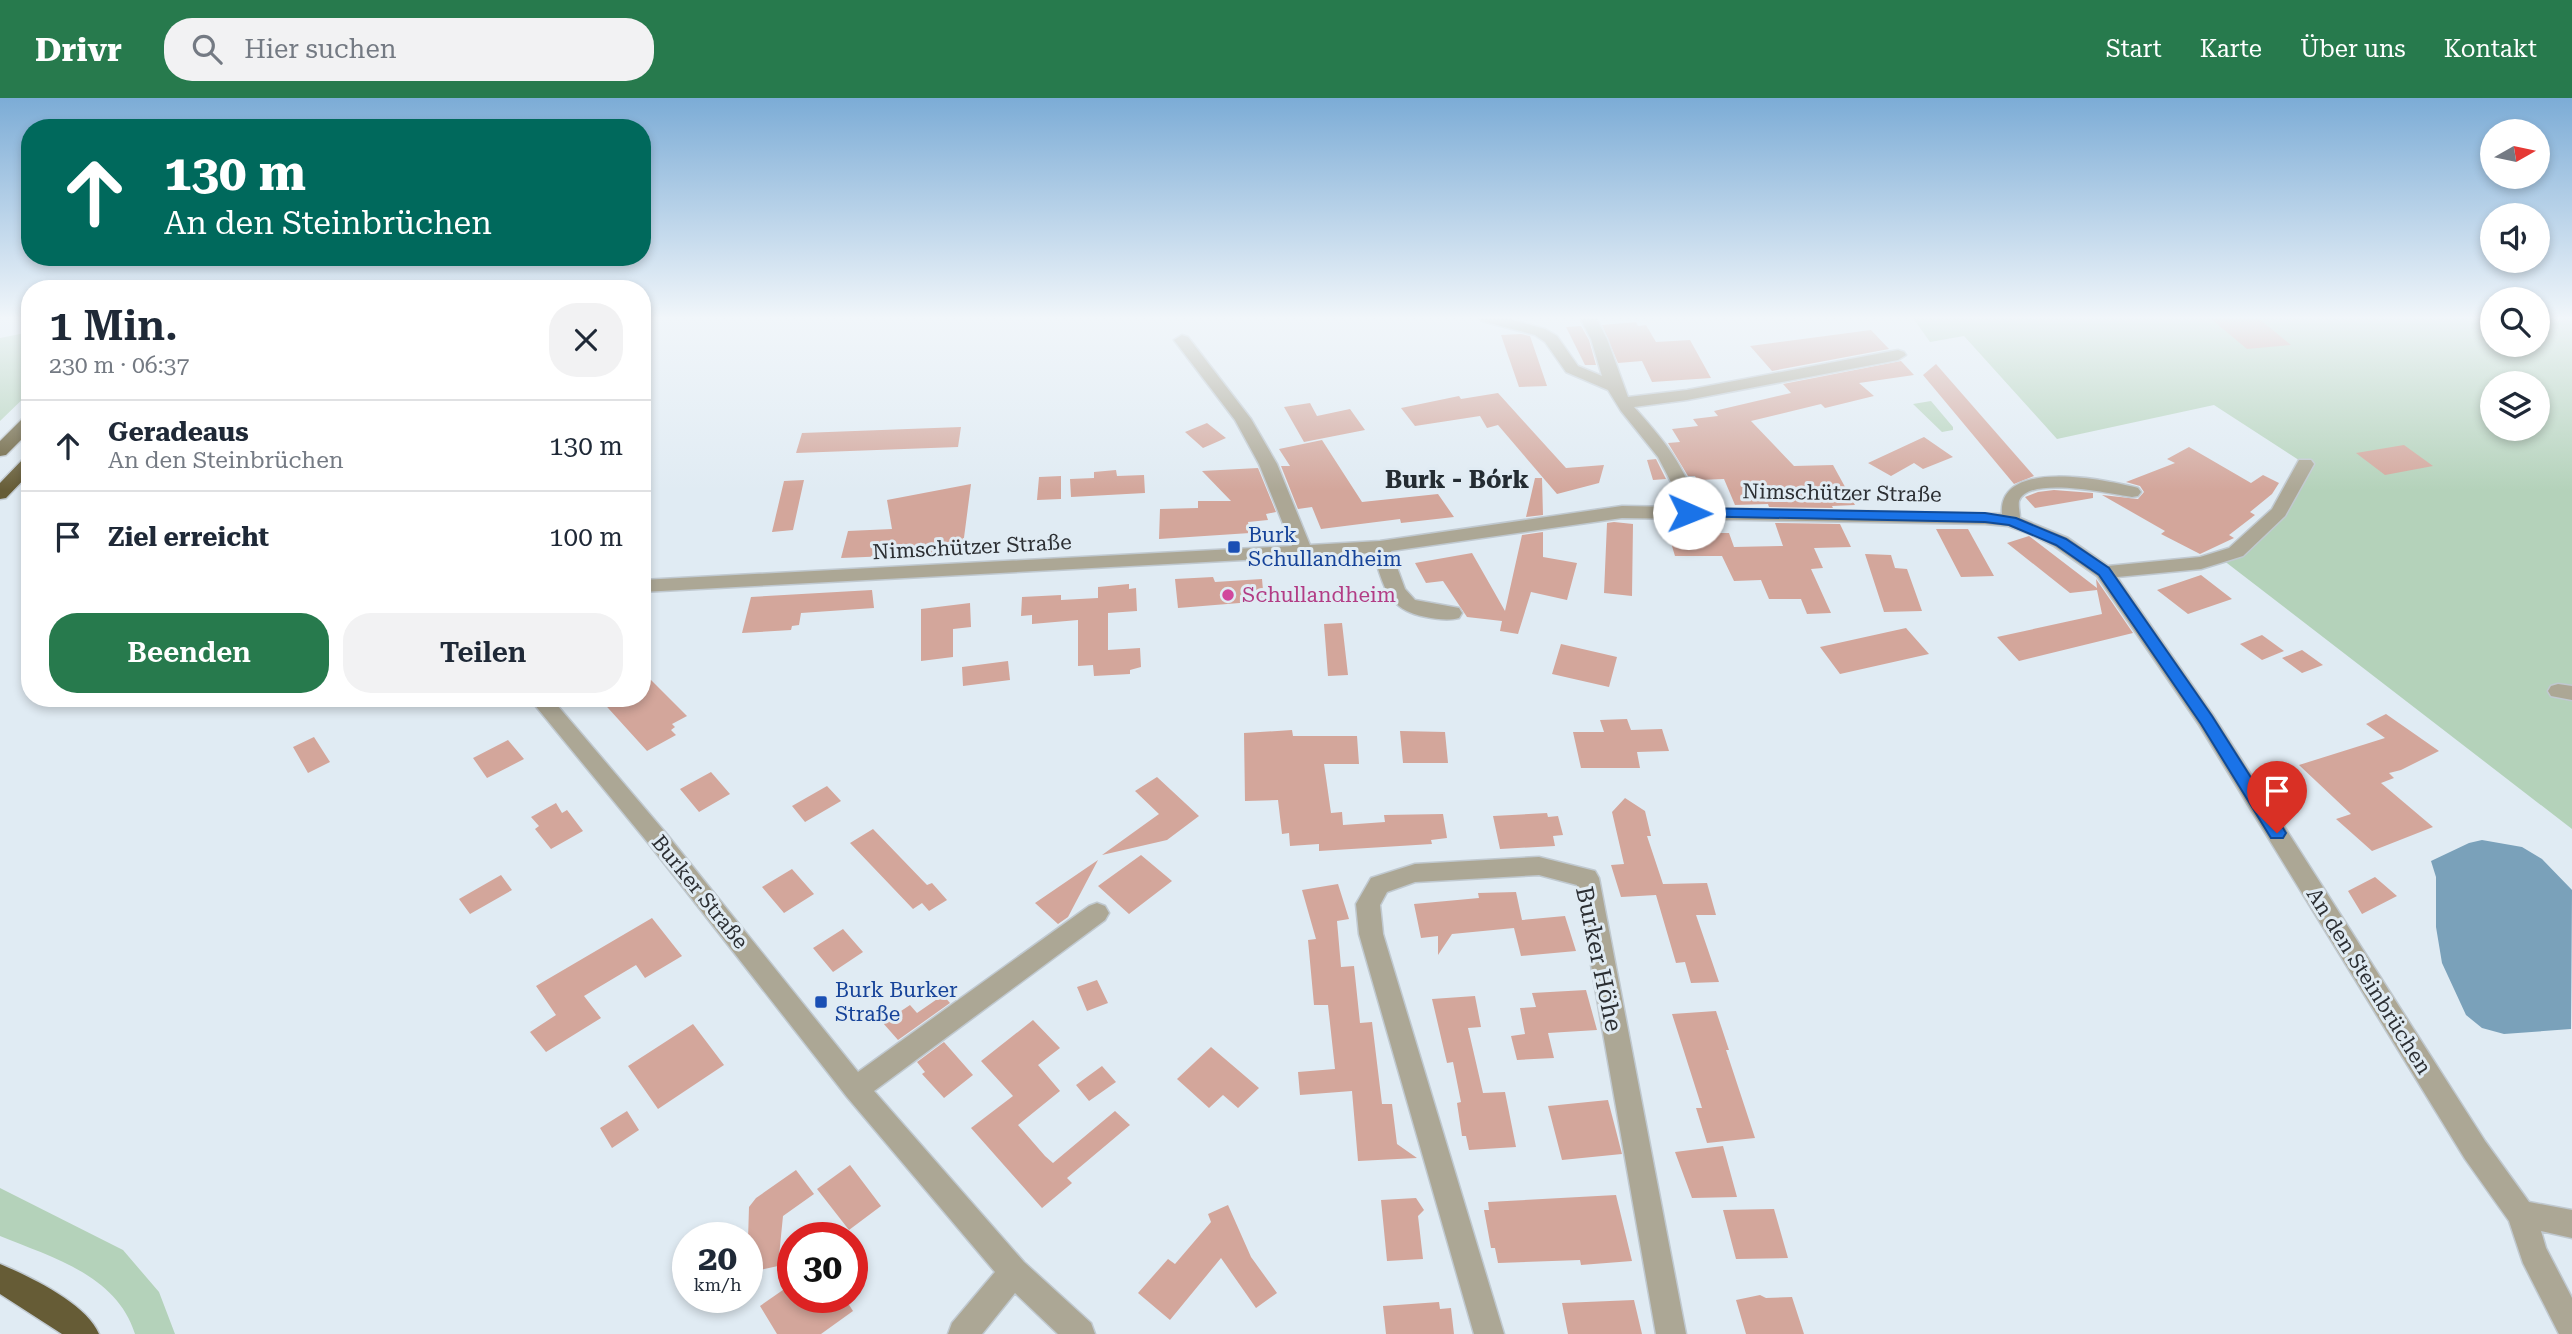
<!DOCTYPE html>
<html lang="de">
<meta charset="utf-8">
<style>
:root{--surface:#fff;--page:#f2f2f3;--text:#1f2937;--muted:#747a83;--line:#e0e1e3;--accent:#277a4d}
body{margin:0;font-family:"Roboto Serif",serif;background:var(--page);color:var(--text);height:100vh;display:flex;flex-direction:column;font-size:26px;white-space:nowrap}
*{box-sizing:border-box;margin:0}
p{font-size:23px;color:var(--muted)}
.icon{flex:none;width:38px;height:38px;fill:none;stroke:currentColor;stroke-width:2;stroke-linecap:round;stroke-linejoin:round}
.map{position:relative;flex:1;overflow:hidden}
.sheet{position:absolute;left:21px;top:182px;width:630px;height:427px;display:flex;flex-direction:column;background:var(--surface);border-radius:28px;box-shadow:0 4px 10px #0003}
.sheet>*{flex:none}
.hud{position:absolute;left:21px;top:21px;width:630px;height:147px;border-radius:28px;box-shadow:0 4px 10px #0003;background:#00695c;color:#fff;overflow:hidden}
.needle{width:46px;rotate:81deg}
.tools{position:absolute;left:2480px;top:21px;display:grid;gap:14px}
.tools a{display:grid;place-items:center;width:70px;height:70px;border-radius:50%;background:var(--surface);box-shadow:0 4px 10px #0003;font-size:35px}
.speed{position:absolute;left:672px;top:1124px;display:flex;gap:14px;font-size:35px;font-weight:700;text-align:center}
.speed>*{display:grid;place-content:center;width:91px;height:91px;border-radius:50%;background:var(--surface);box-shadow:0 4px 10px #0003;line-height:1}
.speed small{font-size:18px;font-weight:400}
.speed .limit{border:10px solid #d22;background:#fff;color:#111}
.pin{position:absolute;display:grid;place-items:center;width:60px;height:60px;color:#fff;margin:-72px -30px;border-radius:50% 50% 50% 0;rotate:-45deg;box-shadow:0 0 7px #0007}
.pin .icon{rotate:45deg}
.me{position:absolute;width:77px;margin:-38px;rotate:91deg;stroke-linejoin:round;filter:drop-shadow(0 0 5px #0008)}
.turn{display:flex;align-items:center;gap:24px;height:147px;padding:0 28px;font-size:32px}
.turn .icon{width:91px;height:91px;stroke-width:2.5}
.turn b{display:block;font-size:49px;line-height:60px}
.round{display:grid;place-items:center;flex:none;width:74px;height:74px;border-radius:28px;background:var(--page)}
.summary{display:flex;align-items:center;justify-content:space-between;height:119px;padding:0 28px}
h1{font-size:42px;font-weight:600;line-height:52px}
.primary-button{display:flex;gap:14px;margin-top:auto;padding:14px 28px}
.primary-button a{flex:1;height:80px;border-radius:28px;background:var(--accent);color:#fff;font-size:28px;font-weight:600;line-height:80px;text-align:center}
.primary-button a+a{background:var(--page);color:var(--text)}
ul{padding:0;list-style:none}
li{display:flex;align-items:center;gap:21px;height:91px;padding:0 28px;border-top:2px solid var(--line)}
li div{flex:1}
li b{display:block;font-size:26px}
li em{font-style:normal}
header{display:flex;align-items:center;gap:42px;box-sizing:border-box;height:98px;padding:0 35px;background:var(--accent);color:#fff}
header strong{font-size:33px}
nav{display:flex;gap:38px;margin-inline-start:auto;font-size:24px}
.search{width:490px;height:63px;background:var(--page);display:flex;align-items:center;gap:18px;box-sizing:border-box;padding:0 24px;border-radius:28px;color:var(--muted);font-size:26px}
.map>svg:first-child{display:block}
.green{fill:#b4d2ba;fill-rule:evenodd}
.water{fill:#7aa1ba}
.building{fill:#d3a69b}
.lines{fill:none;stroke-linecap:round;stroke-linejoin:round}
.minor-casing{stroke:#c0c9d0;stroke-width:3}
.highway-casing{stroke:#c0c9d0;stroke-width:3}
.minor{fill:#aca795;fill-rule:evenodd}
.highway{fill:#665c36;fill-rule:evenodd}
.route{fill:#1a73e8;stroke:#114b97;stroke-width:2}
.transit-dot{fill:#1a4fb4;stroke:#e0ebf3;stroke-width:2.5}
.hotel-dot{fill:#d1479c;stroke:#e0ebf3;stroke-width:2.5}
.labels{text-anchor:middle;dominant-baseline:central;stroke-width:6;stroke-linejoin:round;paint-order:stroke}
.street-label{font-size:21px;fill:#2c2f33;stroke:#e0ebf3}
.transit-label{font-size:21px;fill:#164399;stroke:#e0ebf3;text-anchor:start}
.hotel-label{font-size:21px;fill:#b23c85;stroke:#e0ebf3;text-anchor:start}
.quarter-label{font-size:24px;font-weight:bold;fill:#242c32;stroke:#e0ebf3}
.near-street-label{font-size:24px;fill:#2c2f33;stroke:#e0ebf3}
</style>
<header>
<strong>Drivr</strong>
<div class="search"><svg class="icon" aria-label="search" viewBox="0 0 24 24"><circle cx="10" cy="10" r="6"/><path d="M15 15l6 6"/></svg>Hier suchen</div>
<nav><a>Start</a><a>Karte</a><a>Über uns</a><a>Kontakt</a></nav>
</header>
<div class="map">
<svg width="2572" height="1236" viewBox="0 0 2572 1236">
<rect width="100%" height="100%" fill="#e0ebf3"/>
<path class="green" d="M1913,220h579v27h46v-27h34v511l-349,-269 56,-48 26,-48 -91,-59 -157,34 -93,-103 -34,6zM2492,285h46v46h-46z
M30,234v60l-30,29v-83z
M1931,303l22,26v3l-11,2 -29,-28z
M0,1090l123,62 36,42 16,42h-40c-18,-59 -84,-77 -135,-98z"/>
<path class="water" d="M2482,742l40,7 20,12 30,31 -1,139 -67,5 -22,-6 -16,-13 -24,-52 -6,-36v-50l-5,-16 38,-18z"/>
<path class="building" d="M2210,220h48l33,27 -44,4z
M1636,224l2,4 8,-1 10,17 34,-2 21,38 -59,4 -10,-21 -24,2 -16,-38z
M1581,228l8,14 7,25h-11l-19,-38z
M1871,232l18,19 -117,22 -22,-25z
M1521,236l9,2 17,50 -28,1 -18,-52z
M1901,263l13,14 -55,8 15,13 -49,12 -4,-4 -70,17 43,45 39,-1 22,40 -23,1 1,2 -64,-1 -1,-3 -33,1 -11,-26 -27,1 -2,-4h-7l-20,-33 12,-1 -8,-13 26,-3 -5,-7 25,-3 -4,-5 77,-18 -8,-9z
M1936,266l98,112 -20,8 -91,-109z
M1498,295l68,75 38,-3 -5,18 -42,11 -59,-69 -11,3 -7,-12 -65,10 -14,-18 58,-12 2,3z
M1310,305l7,13 33,-7 15,21 -61,12 -20,-35z
M1207,325l19,15 -23,10 -18,-16z
M961,329l-3,20 -162,6 6,-20z
M1924,339l29,20 -30,12 -9,-6 -23,13 -23,-13z
M1322,342l40,62 76,-8 16,23 -53,6 -1,-4 -79,10 -9,-22 -14,2 -17,-43h9l-11,-17z
M2404,347l29,21 -48,9 -29,-22z
M2189,349l62,36 12,-8 16,8 -7,11 -22,18 5,3 -26,20 5,3 -34,16 -39,-20 4,-3 -63,-36 36,4 6,-7 -4,-6 -14,-4 49,-19 -8,-4z
M1656,361l10,20 -13,1 -6,-20z
M1258,370l18,44 -10,2 2,6 -20,2 2,11 -91,6 1,-30 38,-1v-7h33l-29,-30z
M1116,372l1,6 27,-1 1,18 -74,4 -1,-18 24,-1v-6z
M1061,378v23l-24,1 2,-23z
M1535,380h7l1,37 -17,2z
M804,382l-11,50 -21,2 12,-51z
M971,386l-9,69 -121,5 7,-27 44,-2 -5,-29z
M2054,392l39,3v5l-58,10 -10,-11 13,-5z
M1614,424l19,2 -1,72 -28,-3 3,-70z
M1775,425l65,1 11,23 -37,1 9,20 -12,1 20,44 -24,1 -6,-15h-32l-8,-19 -27,1 -12,-25h-47l-7,-23h61l5,14 49,-1z
M1936,431h32l26,47 -33,1z
M1543,434v25l34,6 -10,37 -36,-8 -13,42 -18,-3 2,-10 -35,-4 -24,-36 -17,2 -11,-20 57,-10 33,58 17,-76z
M2029,438l68,52 -1,-9 37,54 -114,28 -22,-24 105,-23 -5,-24 -27,3 -63,-50z
M1865,456l26,1 4,13 12,1 15,42 -38,1z
M2201,477l31,24 -44,15 -31,-24z
M1213,479l2,5 47,-3 2,22 -86,7 -3,-29z
M1129,486v5l7,-1 1,23 -29,2v37l32,-2 1,19 -11,3v4l-36,2 -1,-11 -15,1v-46l-46,4v-9l-11,1 1,-19 39,-2v5l37,-2v-11z
M872,492l2,18 -73,5 -2,12 -7,1 -1,4 -49,3 9,-36z
M970,505l1,24 -18,2v28l-32,4v-52z
M1342,525l6,52 -20,1 -4,-52z
M1906,530l23,26 -89,20 -20,-27z
M2262,537l22,16 -22,9 -22,-16z
M1561,546l56,13 -8,30 -57,-13z
M2302,552l21,15 -21,8 -20,-15z
M1008,563l2,19 -47,6 -1,-19z
M642,573l45,45 -15,8 3,3 -4,3 5,5 -29,16 -48,-53h43z
M2386,616l53,37 -38,19 -12,3 5,5 -13,5 52,44 -61,24 -36,-32 15,-5 -52,-49 86,-27 -19,-14z
M1627,621l4,11 31,-1 7,22 -32,1 3,16h-59l-8,-36h31l-4,-12z
M1292,632l1,6h64l2,28h-35l7,49 11,-1 1,13 42,-3 -1,-7 59,-1 4,24 -16,2 1,4 -113,7v-7l-29,2 -1,-13 -7,1 -4,-34 -33,1 -1,-68z
M1400,633l45,1 3,31h-45z
M314,639l16,25 -22,11 -15,-26z
M508,642l16,19 -37,19 -14,-20z
M711,674l19,22 -31,18 -19,-23z
M1157,679l42,39 -32,24 -65,15 57,-41 -24,-23z
M827,688l14,15 -36,21 -13,-16z
M1625,700l20,13 6,25h-4l16,48 44,-1 9,32h-20l23,67 -28,1 -6,-21 -9,1 -20,-68 -35,2 -10,-32 13,-1 -12,-52z
M556,705l6,10 5,-3 16,21 -32,18 -16,-20 4,-3 -8,-9z
M1547,715l1,4 10,-1 5,19 -10,1 2,10 -55,3 -7,-33z
M873,731l54,56 5,-2 15,17 -18,11 -7,-8 -9,6 -63,-66z
M1141,757l31,26 -43,33 -31,-28z
M1098,762l-30,57 -10,7 -23,-21z
M792,771l22,25 -30,19 -22,-26z
M501,777l11,15 -42,24 -11,-15z
M2375,779l22,19 -35,18 -14,-23z
M1338,786l11,35 -12,2 4,46 13,-1 6,57 12,-1 10,82h10l5,40 20,14 -59,3 -6,-70 -52,4 -2,-23 37,-3 -7,-64h-14l-6,-65 8,-1 -14,-49z
M1516,794l6,28 43,-4 11,35 -55,5 -7,-28 -62,6 -14,21v-19l-17,2 -7,-34 65,-6 -1,-5z
M652,820l30,38 -37,22 -9,-13 -52,31 17,22 -55,34 -16,-20 26,-17 -20,-29z
M843,831l20,23 -30,20 -20,-24z
M1097,882l11,23 -21,8 -10,-24z
M1586,892l11,40 -49,3 6,25 -37,2 -6,-24 14,-2 -5,-26 16,-1 -4,-14z
M943,897l7,8 -52,37 -15,-17 27,-18 7,8z
M1475,898l6,31 -13,1 15,65 22,-1 11,55 -47,3 -3,-14h-4l-5,-33 4,-1 -8,-40 -6,1 -15,-64z
M1716,913l13,39h-3l29,88 -48,5 -11,-35h6l-30,-94z
M1033,922l27,28 -22,17 22,26 -42,34 27,31 8,7 62,-52 15,14 -63,53 5,5 -30,25 -71,-80 42,-32 -32,-35z
M693,926l31,41 -66,44 -30,-43z
M944,944l29,33 -29,23 -22,-24 3,-2 -8,-10z
M1211,949l48,41 -21,20 -15,-13 -14,13 -32,-29z
M1102,968l14,16 -27,19 -13,-16z
M1608,1002l14,54 -60,6 -14,-54z
M627,1013l12,19 -27,18 -12,-20z
M1723,1048l14,51 -45,1 -17,-46z
M850,1067l31,41 -32,24 -32,-41z
M796,1072l18,24 -31,22 -5,50 -31,7 2,-66 7,-9z
M1616,1097l16,66 -51,4 -1,-5 -82,3 -3,-15h-4l-7,-38h5l-1,-8z
M1416,1100l8,12 -6,6 5,43 -36,2 -6,-61z
M1228,1107l23,52 26,36 -21,15 -35,-50 -51,62 -32,-27 30,-34 7,5 36,-42 -3,-8z
M1774,1111l14,49 -52,1 -13,-49z
M793,1185v14h51l9,14 -32,23h-44l-17,-28z
M1760,1197l6,3 26,-1 12,37h-58l-10,-34z
M1634,1202l8,34h-74l-6,-31z
M1439,1204l1,7 11,-1 3,26h-68l-3,-28z"/>
<g class="lines">
<defs>
<path id="minor" d="M1479,220h26l40,11 12,7 21,30 24,10 -11,-37 -11,-21h16l11,21 21,58 59,-7 211,-40 6,2 2,3 -8,5 -211,40 -53,7c28,31 52,59 63,101l305,6c-4,-57 104,-34 136,-26l3,4 -3,4 -6,1c-20,-3 -104,-22 -113,4 -1,5 1,12 1,17l48,20 40,28 92,-9 29,-9 43,-39 27,-49h12l3,4 -29,52 -42,40 -42,13 -84,8 96,138 272,426 44,61 43,8v28l-31,-7 5,17 26,50v36h-13l-36,-71 -14,-42 -44,-62 -266,-434 -102,-149 -43,-30 -24,-12 -22,-8 -23,-2 -363,-6 -231,33 14,38 10,11 44,8 3,5 -3,5c-11,3 -23,1 -33,-1 -39,-7 -42,-31 -53,-64l-731,39v-12l650,-34 -33,-82 -24,-44 -61,-80 8,-5 6,2 63,82 26,45 33,81 70,-4 242,-35 57,1 -7,-23 -14,-27 -37,-46 -13,-21 -42,-18 -21,-30 -10,-7 -53,-14z
M2558,586l14,2v14l-21,-4 -3,-5 3,-5z
M529,600h22l114,134 193,240 231,-166 8,-3 8,3 4,7 -4,7 -231,171 150,171 67,61 4,11h-37l-43,-41 -33,41h-34l4,-11 43,-51 -148,-175 -198,-253z
M1539,759l56,14 4,7 87,456h-30l-79,-449 -38,-10 -124,7 -28,10 -7,13 3,29 121,400h-30l-115,-400 -3,-30 15,-26 44,-14z"/>
<path id="highway" d="M30,318v15l-24,24 -6,1v-15l24,-24z
M30,359v16l-24,25 -6,1v-16l24,-25z
M0,1166c29,12 87,40 99,70h-37l-62,-40z"/>
</defs>
<use href="#minor" class="minor-casing"/>
<use href="#highway" class="highway-casing"/>
<use href="#minor" class="minor"/>
<use href="#highway" class="highway"/>
</g>
<linearGradient id="sky" x2="0" y2="1"><stop stop-color="#7cacd6"/><stop offset="0.56" stop-color="#f1f6fa"/><stop offset="1" stop-color="#f1f6fa" stop-opacity="0"/></linearGradient>
<rect width="2572" height="393" fill="url(#sky)"/>
<path class="route" d="M1689,410l296,5 31,5 50,21 43,29 103,148 71,112 3,5 -3,5h-12l-70,-114 -102,-149 -43,-30 -47,-20 -24,-3 -301,-6v-6z"/>
<g class="transit-dot">
<rect x="1227" y="442" width="14" height="14" rx="3.5"/>
<rect x="814" y="897" width="14" height="14" rx="3.5"/>
</g>
<circle class="hotel-dot" cx="1228" cy="497" r="7"/>
<g class="labels">
<g class="street-label">
<text transform="translate(1842 395) rotate(1)">Nimschützer Straße</text>
<text transform="translate(972 449) rotate(-3)">Nimschützer Straße</text>
<text transform="translate(700 794) rotate(51)">Burker Straße</text>
<text transform="translate(2369 883) rotate(58)">An den Steinbrüchen</text>
</g>
<g class="transit-label">
<text x="1248" y="437">Burk<tspan x="1248" dy="24">Schullandheim</tspan></text>
<text x="835" y="892">Burk Burker<tspan x="835" dy="24">Straße</tspan></text>
</g>
<g class="hotel-label">
<text x="1242" y="497">Schullandheim</text>
</g>
<g class="quarter-label">
<text x="1457" y="382">Burk - Bórk</text>
</g>
<g class="near-street-label">
<text transform="translate(1599 861) rotate(78)">Burker Höhe</text>
</g>
</g>
</svg>
<div class="tools">
<a><svg class="needle" viewBox="-14 -14 28 28"><path d="M0-13l5 13h-10z" fill="#e53935"/><path d="M0 13l5-13h-10z" fill="#747a83"/></svg></a>
<a><svg class="icon" aria-label="sound" viewBox="0 0 24 24"><path d="M4 9h4l5-4v14l-5-4H4zM17 9q2 3 0 6"/></svg></a>
<a><svg class="icon" aria-label="search" viewBox="0 0 24 24"><circle cx="10" cy="10" r="6"/><path d="M15 15l6 6"/></svg></a>
<a><svg class="icon" aria-label="layers" viewBox="0 0 24 24"><path d="M12 4l9 5-9 5-9-5zM3 14l9 5 9-5"/></svg></a>
</div>
<div class="speed"><div>20<small>km/h</small></div><div class="limit">30</div></div>
<div class="pin" style="left:2277px;top:735px;background:#d93025"><svg class="icon" aria-label="arrive" viewBox="0 0 24 24"><path d="M6 21V4h12l-3 4 3 4H6"/></svg></div>
<svg class="me" style="left:1689px;top:415px" viewBox="-20 -20 40 40"><circle r="19" fill="#fff"/><path d="M0-13L10 11 0 6-10 11z" fill="#1a73e8"/></svg>
<div class="hud">
<div class="turn"><svg class="icon" aria-label="ahead" viewBox="0 0 24 24"><path d="M12 20V5M6 11l6-6 6 6"/></svg><div><b>130 m</b>An den Steinbrüchen</div></div>
</div>
<section class="sheet">
<div class="summary"><div><h1>1 Min.</h1><p>230 m · 06:37</p></div><a class="round"><svg class="icon" aria-label="close" viewBox="0 0 24 24"><path d="M6 6l12 12M18 6L6 18"/></svg></a></div>
<ul>
<li><svg class="icon" aria-label="ahead" viewBox="0 0 24 24"><path d="M12 20V5M6 11l6-6 6 6"/></svg><div><b>Geradeaus</b><p>An den Steinbrüchen</p></div><em>130 m</em></li>
<li><svg class="icon" aria-label="arrive" viewBox="0 0 24 24"><path d="M6 21V4h12l-3 4 3 4H6"/></svg><div><b>Ziel erreicht</b></div><em>100 m</em></li>
</ul>
<div class="primary-button"><a>Beenden</a><a>Teilen</a></div>
</section>
</div>
